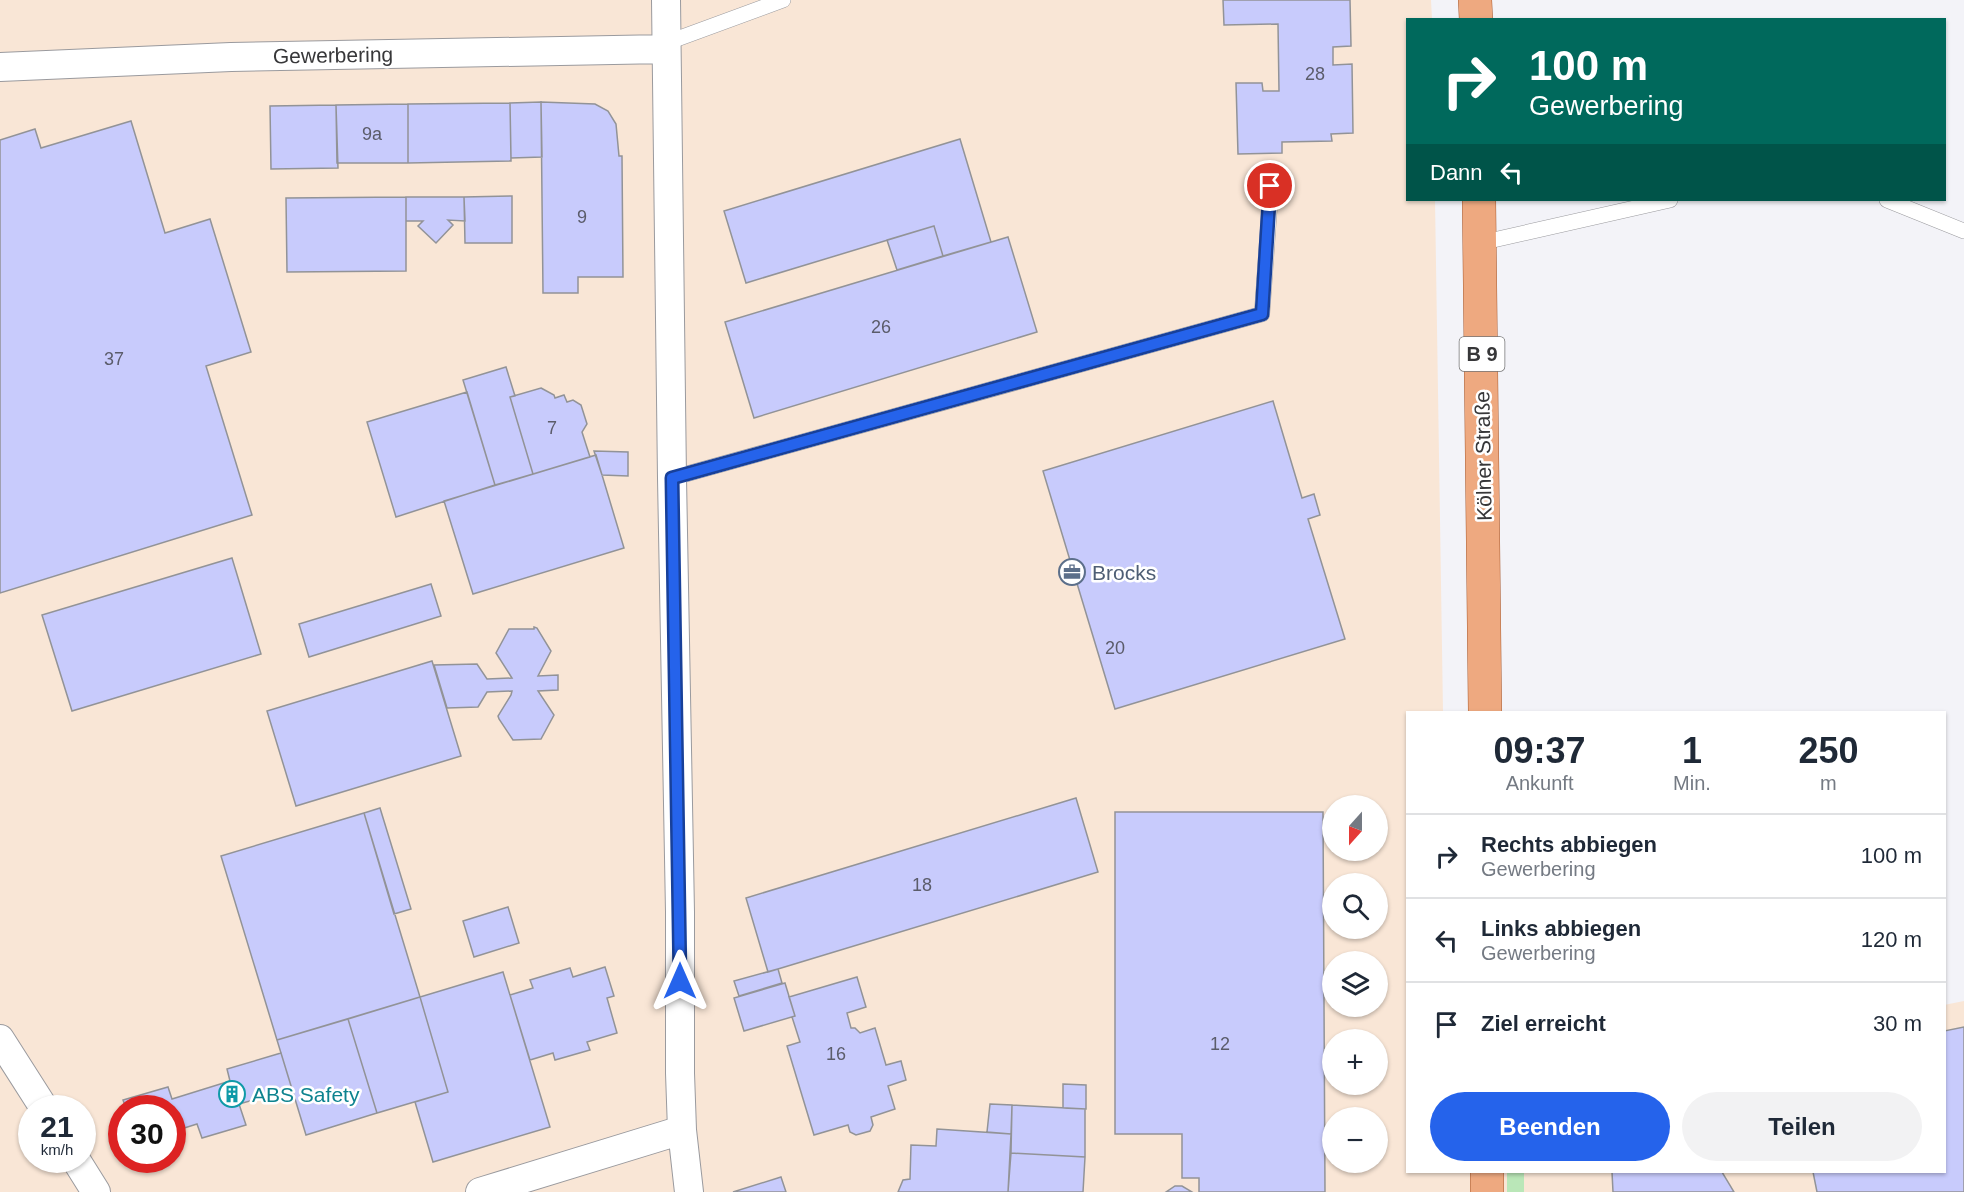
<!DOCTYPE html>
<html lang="de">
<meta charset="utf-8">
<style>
:root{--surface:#fff;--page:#f2f2f3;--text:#1f2937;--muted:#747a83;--line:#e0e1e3;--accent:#2563eb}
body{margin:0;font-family:Arial,sans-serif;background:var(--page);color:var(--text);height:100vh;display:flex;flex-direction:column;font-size:22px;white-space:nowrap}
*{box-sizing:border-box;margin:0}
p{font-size:20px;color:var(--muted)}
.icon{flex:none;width:33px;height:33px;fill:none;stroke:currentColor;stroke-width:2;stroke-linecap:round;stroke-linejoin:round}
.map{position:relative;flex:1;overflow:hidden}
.sheet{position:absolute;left:1406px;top:711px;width:540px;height:462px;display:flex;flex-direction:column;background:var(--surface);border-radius:0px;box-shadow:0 2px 4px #0004}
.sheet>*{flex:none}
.hud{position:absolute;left:1406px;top:18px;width:540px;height:183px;border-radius:0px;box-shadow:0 2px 4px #0004;background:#00695c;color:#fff;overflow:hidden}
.needle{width:39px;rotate:201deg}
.controls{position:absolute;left:1322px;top:795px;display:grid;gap:12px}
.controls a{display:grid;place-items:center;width:66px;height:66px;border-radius:50%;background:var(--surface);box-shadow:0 2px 4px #0004;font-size:30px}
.speed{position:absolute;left:18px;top:1095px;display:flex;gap:12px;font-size:30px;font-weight:700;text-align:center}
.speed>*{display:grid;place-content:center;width:78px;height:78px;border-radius:50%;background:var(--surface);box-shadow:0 2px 4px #0004;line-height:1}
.speed small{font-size:15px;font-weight:400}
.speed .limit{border:9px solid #d22;background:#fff;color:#111}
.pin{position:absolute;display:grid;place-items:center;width:51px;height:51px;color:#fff;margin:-26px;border:3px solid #fff;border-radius:50%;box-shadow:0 2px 6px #0007}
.me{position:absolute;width:66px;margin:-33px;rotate:0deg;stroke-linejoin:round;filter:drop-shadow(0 0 4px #0008)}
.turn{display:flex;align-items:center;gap:21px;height:126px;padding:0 24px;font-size:27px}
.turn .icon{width:78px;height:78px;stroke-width:2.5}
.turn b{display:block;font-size:42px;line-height:51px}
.then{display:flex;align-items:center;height:57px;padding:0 24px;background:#0003;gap:12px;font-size:22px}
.eta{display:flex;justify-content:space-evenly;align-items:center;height:102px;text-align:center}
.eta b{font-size:36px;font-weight:600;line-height:42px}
.primary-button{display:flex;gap:12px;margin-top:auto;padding:12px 24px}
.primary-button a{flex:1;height:69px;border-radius:36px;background:var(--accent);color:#fff;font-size:24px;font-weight:600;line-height:69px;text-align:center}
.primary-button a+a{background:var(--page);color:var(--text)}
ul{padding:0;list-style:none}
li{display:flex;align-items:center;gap:18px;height:84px;padding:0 24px;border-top:2px solid var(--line)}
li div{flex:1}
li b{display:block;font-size:22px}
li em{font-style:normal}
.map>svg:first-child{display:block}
.commercial{fill:#f9e6d6;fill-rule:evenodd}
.green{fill:#bae7b8}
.building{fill:#c8cbfc;stroke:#929397;stroke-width:1.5}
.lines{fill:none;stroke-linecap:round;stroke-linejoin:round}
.service-casing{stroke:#9a9a9e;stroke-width:16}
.minor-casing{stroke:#9a9a9e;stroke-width:30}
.primary-casing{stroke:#a75b31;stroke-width:34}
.service{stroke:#fff;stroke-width:15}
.minor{stroke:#fff;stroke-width:28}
.primary{stroke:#eea980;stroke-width:33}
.route-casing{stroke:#184099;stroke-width:15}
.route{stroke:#2563eb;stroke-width:10}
.labels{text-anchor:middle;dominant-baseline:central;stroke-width:5;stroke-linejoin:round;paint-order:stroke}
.number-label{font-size:18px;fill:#5b5c6a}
.shield{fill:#fff;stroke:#737374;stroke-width:1.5}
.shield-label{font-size:20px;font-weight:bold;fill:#373739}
.street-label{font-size:21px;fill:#373739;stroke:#fff}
.service-label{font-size:21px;fill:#4e5e75;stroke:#fff;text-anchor:start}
.culture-label{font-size:21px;fill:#0d838f;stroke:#fff;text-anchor:start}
</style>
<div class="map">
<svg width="1964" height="1192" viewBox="0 0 1964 1192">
<rect width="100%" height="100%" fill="#f3f3f8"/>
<path class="commercial" d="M0,0h1431l1,19 -25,1v180h28l8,512h-36v460h537v-167l20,-4v191h-1964zM1332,806h45v44h-45zM1332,884h45v44h-45zM1332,962h45v44h-45zM1332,1040h45v44h-45zM32,1108h50v52h-50zM122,1108h50v52h-50zM1332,1118h45v44h-45z"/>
<path class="green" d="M1507,1172h17v20h-17z"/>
<path class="building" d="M1223,0h127l1,46 -18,1v18l19,-1 1,69 -22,1 1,7 -50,1v11l-44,1 -2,-71h26l1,8h16l-1,-67 -54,1z
M541,102l54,2 13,7 8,13 3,32h3l1,121h-45v16h-35z
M541,102l1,55 -31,1 -1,-55z
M510,103l1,58 -103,2v-59z
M408,104v59h-71l-1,-58z
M336,105l2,63 -67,1 -1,-63z
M131,121l34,112 45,-14 41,133 -45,14 46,149 -252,78v-453l35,-11 6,19z
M960,139l31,103 -48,14 -9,-30 -188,57 -22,-72z
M512,196v47h-47l-1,-46z
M406,197v74l-119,1 -1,-74z
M406,197h58l1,24 -17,-1 5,5 -17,18 -18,-17 5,-5h-17z
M934,226l9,30 -46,14 -10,-30z
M1008,237l29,95 -283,86 -29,-96z
M506,367l9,29 -5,1 23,77 -38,11 -32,-105z
M541,388l13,7 1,3 9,-3 3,7 6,-2 8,5 6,19 -5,8 8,25 -57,17 -23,-77z
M467,392l28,93 -99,32 -29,-95z
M1273,401l29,97 12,-4 6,21 -12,4 37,120 -230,70 -72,-238z
M594,451l34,1v24l-26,-1z
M596,455l28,93 -151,46 -29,-93z
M232,558l29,96 -189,57 -30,-96z
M431,584l10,32 -132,41 -10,-33z
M534,627l3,1 14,23 -13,25 20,-1v15l-20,1 16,24 -13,24 -28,1 -14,-21 -1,-3 13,-21 1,-4 -25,1 -9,15 -31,1 -13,-43 43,-1 10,15 25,-1 -16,-25 13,-24h25z
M432,661l29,95 -165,50 -29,-95z
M1076,798l22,74 -330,100 -22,-74z
M380,808l31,101 -17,5 -30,-101z
M1115,812h208l2,380h-126v-14h-17v-44h-67z
M364,813l56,184 -143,43 -56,-184z
M508,907l11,36 -45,14 -11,-36z
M605,967l9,29 -7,2 10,35 -30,9 3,8 -35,10 -2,-7 -23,7 -20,-65 23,-7 -3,-8 40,-12 3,9z
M778,969l4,14 -43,13 -5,-15z
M503,972l47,155 -117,35 -18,-60 33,-10 -28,-95z
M857,977l9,30 -19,6 4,15h4l5,5 15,-5 11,37 15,-4 5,19 -18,6 7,23 -24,8 2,8 -3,6 -14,4 -6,-3 -2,-7 -34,10 -27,-89 13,-4 -8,-25 3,-1 -6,-19z
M785,983l10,33 -51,15 -10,-33z
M420,997l28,95 -71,21 -29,-94z
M348,1019l29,94 -71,22 -29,-95z
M1964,1027v165h-147l-4,-20h131v-141z
M281,1053l11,36 -53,15 7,21 -44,13 -5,-14 -16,5v3l-9,2v-26h-46l-3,-8 45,-13 4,12 58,-18 -3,-12z
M1063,1084l23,1v24l-23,-1z
M990,1104l22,1 -1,29 -24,-2z
M1012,1105l73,4v48l-74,-4z
M937,1129l74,5 -3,58h-110l5,-12 7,-1 1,-34 25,1z
M1011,1153l74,4 -2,35h-75z
M1612,1172h110l12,20h-121z
M781,1177l5,15h-53z
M1175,1186h7l10,6h-26z"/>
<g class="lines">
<defs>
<path id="service" d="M666,43l117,-43
M1887,200l77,31
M1480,243l190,-43
M672,478l590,-164 9,-128"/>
<path id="minor" d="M666,0l6,478 8,434v161l2,57
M0,67l231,-10 435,-8
M0,1039l44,69
M76,1160l20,32
M480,1192l202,-62 7,62"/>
<path id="primary" d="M1475,0l1,20
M1479,200l6,512
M1487,1172v20"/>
</defs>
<use href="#service" class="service-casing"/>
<use href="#minor" class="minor-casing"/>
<use href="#primary" class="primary-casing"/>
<use href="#service" class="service"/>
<use href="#minor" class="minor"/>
<use href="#primary" class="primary"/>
</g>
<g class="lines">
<defs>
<path id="route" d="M680,981l-8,-503 590,-164 8,-128"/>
</defs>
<use href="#route" class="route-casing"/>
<use href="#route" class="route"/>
</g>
<defs>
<symbol id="office-ring" viewBox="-11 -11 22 22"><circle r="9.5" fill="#fff" stroke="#5c6f8a" stroke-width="1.5"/><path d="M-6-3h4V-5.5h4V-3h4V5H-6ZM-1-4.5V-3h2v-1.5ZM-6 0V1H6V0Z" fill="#5c6f8a"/></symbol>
<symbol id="building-ring" viewBox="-11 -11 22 22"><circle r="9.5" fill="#fff" stroke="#0f9aa8" stroke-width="1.5"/><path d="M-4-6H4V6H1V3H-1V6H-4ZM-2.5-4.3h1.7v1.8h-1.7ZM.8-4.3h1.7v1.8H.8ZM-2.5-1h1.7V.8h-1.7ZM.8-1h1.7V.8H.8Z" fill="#0f9aa8"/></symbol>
</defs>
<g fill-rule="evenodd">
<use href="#office-ring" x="1057" y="557" width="30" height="30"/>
<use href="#building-ring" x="217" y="1079" width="30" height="30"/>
</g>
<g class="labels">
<g class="number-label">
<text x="1315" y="74">28</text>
<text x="372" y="134">9a</text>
<text x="582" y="217">9</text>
<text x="881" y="327">26</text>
<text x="114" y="359">37</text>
<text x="552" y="428">7</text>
<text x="1115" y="648">20</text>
<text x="922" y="885">18</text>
<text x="1220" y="1044">12</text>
<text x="836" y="1054">16</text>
</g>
<rect class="shield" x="1459.5" y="337" width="45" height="34" rx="4.5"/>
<g class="shield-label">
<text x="1482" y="354">B 9</text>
</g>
<g class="street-label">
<text transform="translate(333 55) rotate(-1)">Gewerbering</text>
<text transform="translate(1483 456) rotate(-91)">Kölner Straße</text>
</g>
<g class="service-label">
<text x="1092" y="572">Brocks</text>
</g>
<g class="culture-label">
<text x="252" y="1094">ABS Safety</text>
</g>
</g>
</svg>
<div class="controls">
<a><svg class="needle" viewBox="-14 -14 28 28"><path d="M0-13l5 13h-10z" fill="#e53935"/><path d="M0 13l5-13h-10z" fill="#747a83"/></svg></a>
<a><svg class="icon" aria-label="search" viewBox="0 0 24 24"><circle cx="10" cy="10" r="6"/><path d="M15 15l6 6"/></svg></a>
<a><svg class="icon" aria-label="layers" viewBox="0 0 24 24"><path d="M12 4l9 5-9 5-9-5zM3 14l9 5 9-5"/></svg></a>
<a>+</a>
<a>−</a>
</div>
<div class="speed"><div>21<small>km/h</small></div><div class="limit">30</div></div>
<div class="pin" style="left:1270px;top:186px;background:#d93025"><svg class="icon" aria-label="arrive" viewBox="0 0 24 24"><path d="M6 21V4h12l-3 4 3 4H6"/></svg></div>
<svg class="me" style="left:680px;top:981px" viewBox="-20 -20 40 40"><path d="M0-17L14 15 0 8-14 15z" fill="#2563eb" stroke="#fff" stroke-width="4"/></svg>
<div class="hud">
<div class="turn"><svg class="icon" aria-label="right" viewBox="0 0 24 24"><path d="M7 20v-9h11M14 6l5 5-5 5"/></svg><div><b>100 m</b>Gewerbering</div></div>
<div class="then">Dann<svg class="icon" aria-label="left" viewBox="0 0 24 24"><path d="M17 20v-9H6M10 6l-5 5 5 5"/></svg></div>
</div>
<section class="sheet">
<div class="eta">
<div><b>09:37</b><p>Ankunft</p></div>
<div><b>1</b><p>Min.</p></div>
<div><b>250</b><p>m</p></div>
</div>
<ul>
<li><svg class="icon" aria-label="right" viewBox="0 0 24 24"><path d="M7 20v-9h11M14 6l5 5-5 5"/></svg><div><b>Rechts abbiegen</b><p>Gewerbering</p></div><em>100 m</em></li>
<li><svg class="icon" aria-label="left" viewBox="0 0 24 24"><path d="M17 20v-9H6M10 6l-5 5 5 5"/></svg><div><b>Links abbiegen</b><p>Gewerbering</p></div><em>120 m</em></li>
<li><svg class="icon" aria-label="arrive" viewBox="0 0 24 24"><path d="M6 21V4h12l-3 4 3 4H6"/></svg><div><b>Ziel erreicht</b></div><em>30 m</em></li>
</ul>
<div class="primary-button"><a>Beenden</a><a>Teilen</a></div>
</section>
</div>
